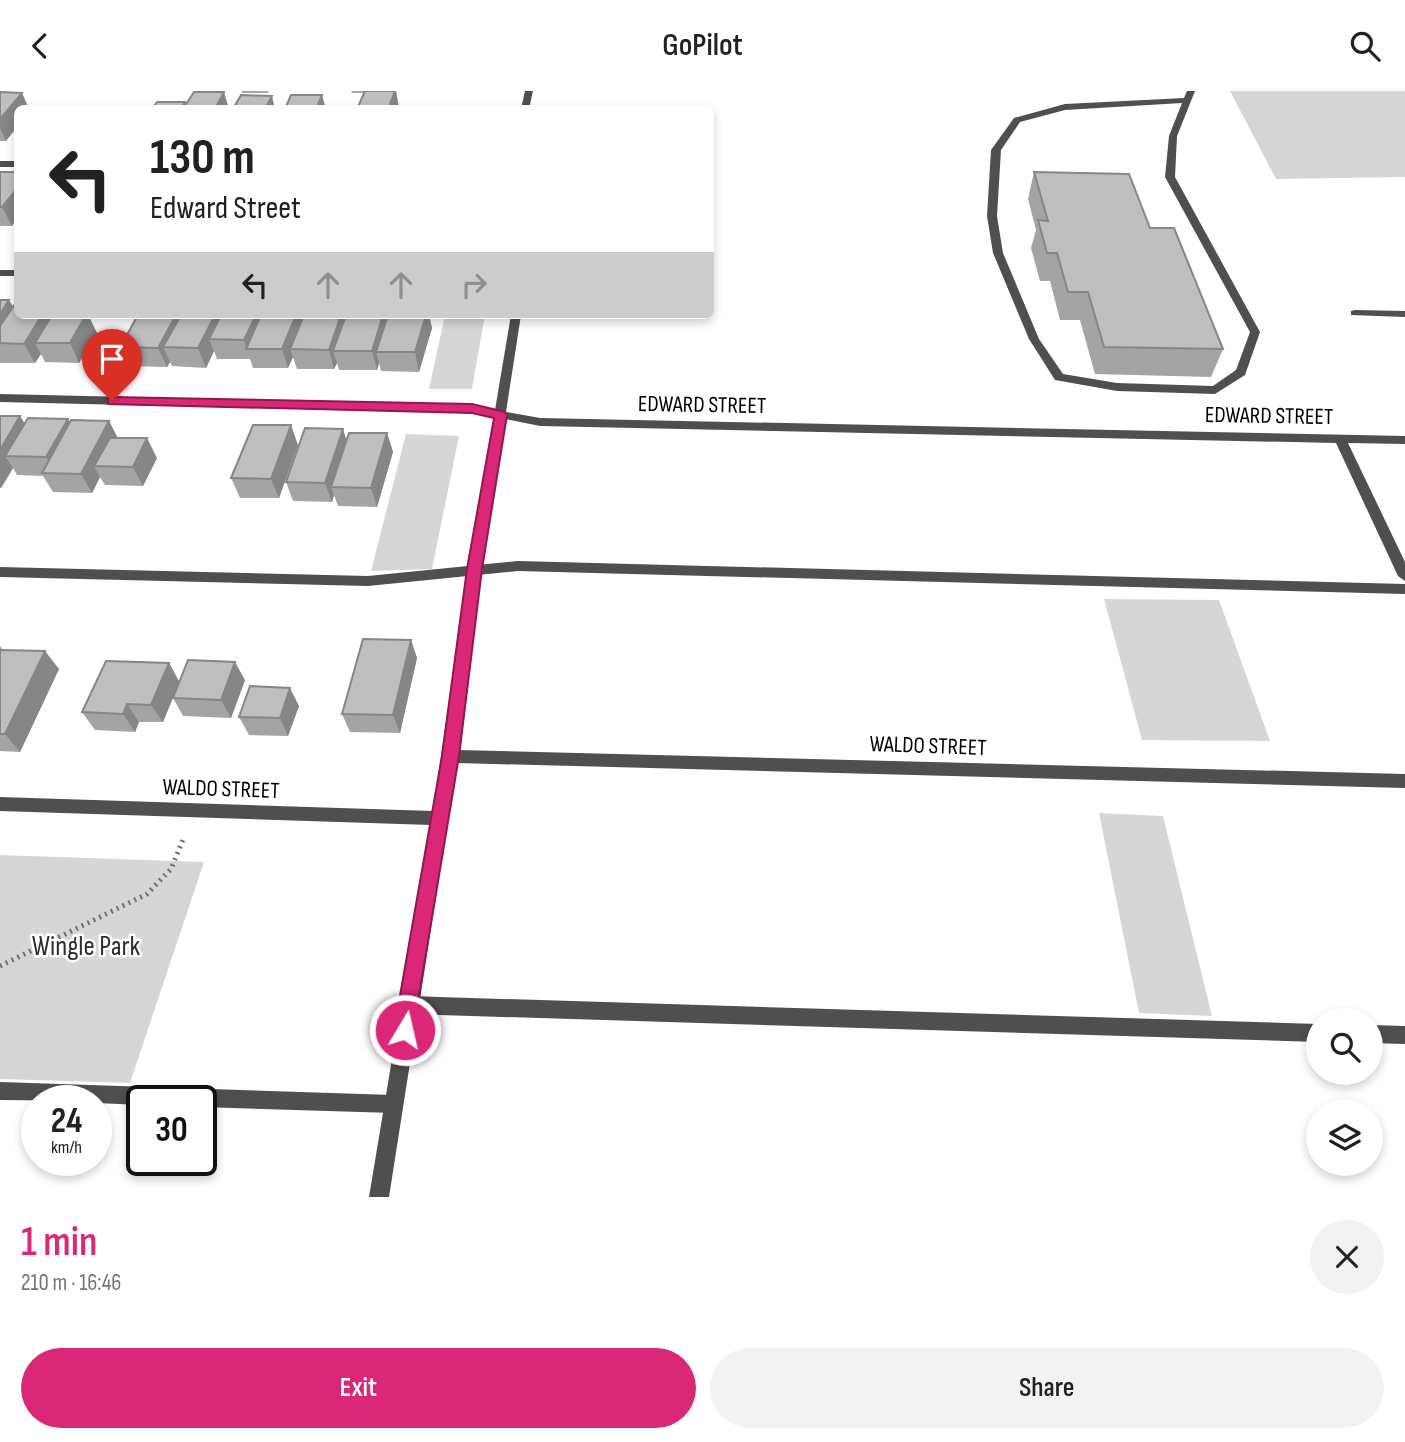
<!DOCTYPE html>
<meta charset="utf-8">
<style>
:root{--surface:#fff;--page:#f2f2f2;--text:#202124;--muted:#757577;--accent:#db2777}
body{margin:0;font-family:"Sofia Sans Condensed",sans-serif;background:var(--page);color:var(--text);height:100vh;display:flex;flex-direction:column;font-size:26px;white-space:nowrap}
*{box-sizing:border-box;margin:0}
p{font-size:23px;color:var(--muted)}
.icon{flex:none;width:38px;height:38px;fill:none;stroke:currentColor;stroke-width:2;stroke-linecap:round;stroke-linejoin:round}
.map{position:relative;height:1106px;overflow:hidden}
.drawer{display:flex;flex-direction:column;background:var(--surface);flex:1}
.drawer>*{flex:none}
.banner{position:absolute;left:14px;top:14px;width:700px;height:214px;border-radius:10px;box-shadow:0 4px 10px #0003;background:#fff;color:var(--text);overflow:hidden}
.fabs{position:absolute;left:1306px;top:917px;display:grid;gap:14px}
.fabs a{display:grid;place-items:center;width:77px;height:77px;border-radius:50%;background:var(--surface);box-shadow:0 4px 10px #0003;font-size:35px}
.speed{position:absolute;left:21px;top:994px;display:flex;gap:14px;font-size:35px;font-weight:700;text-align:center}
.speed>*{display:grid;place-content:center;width:91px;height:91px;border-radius:50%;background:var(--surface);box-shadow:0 4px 10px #0003;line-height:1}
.speed small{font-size:18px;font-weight:400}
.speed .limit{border:4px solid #111;border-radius:10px;background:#fff;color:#111}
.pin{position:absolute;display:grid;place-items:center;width:60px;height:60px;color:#fff;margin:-72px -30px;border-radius:50% 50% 50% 0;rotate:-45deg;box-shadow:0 0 7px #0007}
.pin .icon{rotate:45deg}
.me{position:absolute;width:77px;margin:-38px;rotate:9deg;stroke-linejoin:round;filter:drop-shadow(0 0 5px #0008)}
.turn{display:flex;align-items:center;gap:24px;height:147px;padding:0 21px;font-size:32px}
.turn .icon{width:91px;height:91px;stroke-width:2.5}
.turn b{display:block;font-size:49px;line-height:60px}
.lanes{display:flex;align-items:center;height:66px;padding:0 21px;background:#0003;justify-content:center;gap:35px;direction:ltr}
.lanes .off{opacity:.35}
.round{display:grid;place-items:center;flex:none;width:74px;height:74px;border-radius:37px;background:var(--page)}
.headline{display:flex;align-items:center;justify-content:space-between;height:119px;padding:0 21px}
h1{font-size:42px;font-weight:600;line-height:52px;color:var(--accent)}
.primary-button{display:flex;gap:14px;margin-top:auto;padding:14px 21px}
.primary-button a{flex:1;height:80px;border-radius:42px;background:var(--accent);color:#fff;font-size:28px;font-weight:600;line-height:80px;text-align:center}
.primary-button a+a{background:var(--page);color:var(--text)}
header{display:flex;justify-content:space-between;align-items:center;height:91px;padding:0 21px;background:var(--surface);font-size:32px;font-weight:600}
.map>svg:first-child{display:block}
.green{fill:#d6d6d6}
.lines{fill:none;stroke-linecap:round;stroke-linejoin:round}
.path{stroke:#717171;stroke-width:5;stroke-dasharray:2 4.5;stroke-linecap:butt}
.lane{fill:#4f4f4f;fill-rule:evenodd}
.street{fill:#4f4f4f;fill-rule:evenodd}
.wall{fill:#a4a4a4}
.shaded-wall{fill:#868686}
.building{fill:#bfbfbf;stroke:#868686;stroke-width:2}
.route{fill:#db2777;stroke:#8e194d;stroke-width:2}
.labels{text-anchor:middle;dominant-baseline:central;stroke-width:5;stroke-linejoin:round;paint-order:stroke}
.street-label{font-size:23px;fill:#000;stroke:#fff}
.near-park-label{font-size:28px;fill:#2d2d2d;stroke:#fff}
</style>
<header><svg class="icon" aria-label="back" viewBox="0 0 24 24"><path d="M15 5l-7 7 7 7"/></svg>GoPilot<svg class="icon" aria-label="search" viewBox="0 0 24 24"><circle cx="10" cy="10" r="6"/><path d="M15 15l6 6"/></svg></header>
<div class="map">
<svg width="1405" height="1106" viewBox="0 0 1405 1106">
<rect width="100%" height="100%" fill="#fff"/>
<path class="green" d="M1230,0h175v86l-129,2z
M445,224h40l-13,74h-43z
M406,343l53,2 -27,133 -61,2z
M1104,508l115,1 51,141 -128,-1z
M1099,722l64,3 49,200 -73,-3z
M0,764l204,7 -74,221 -130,-4z"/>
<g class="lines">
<path class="path" d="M0,875l147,-72 24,-25 13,-32"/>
<path class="lane" d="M1187,0h8l-18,45 -2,41 85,155 -15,43 -30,19 -98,-3 -62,-11 -26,-41 -36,-86 -6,-37 4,-66 23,-32 51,-14 119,-6zM1182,12l-13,33 -4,41 85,155 -14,38 -23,16 -96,-3 -54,-9 -24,-35 -36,-86 -6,-37 4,-66 19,-28 45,-12z
M0,179h18v6h-18z
M1355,219l50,1v6l-54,-2v-4z
M518,470l887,23v10l-887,-23 -150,15 -368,-9v-10l368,9z
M408,905l910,28v18l-910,-28 -6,-3 -3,-6 3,-6z
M1370,934l35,1v18l-35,-1z
M0,991l393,13 7,2 2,7 -2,7 -7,2 -192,-6v-6h-59v4l-46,-2v-2l-96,-1z"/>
<path class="street" d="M525,0h8l-4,18h-8z
M0,70h18v6h-18z
M511,224h10l-15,97 34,6 865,18v8l-57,-1 57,119v19l-7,-5 -62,-133 -796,-17 -35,-7 -23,150 -24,181 947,24v14l-948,-25 -68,434h-20l62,-372 -431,-14v-14l433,14 35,-242 26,-152 -22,-4 -472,-11v-8l472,11 23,5z"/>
</g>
<path class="wall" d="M242,0h27l-1,2h-26z
M351,0h45l3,16v2h-42l7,-16h-12z
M0,1l22,1 7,16h-11l-12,32h-6z
M0,81l12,54h-12z
M1034,81l116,56 73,121 -12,28 -116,-3 -15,-54h-20l-10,-39h-10l-9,-33 5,-18 -8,-31z
M0,209h9l9,15h70l9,18 -18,30 -34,-1 -4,-8 -6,9h-35z
M388,224h41l3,13 -13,44 -38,-1 -2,-8 -2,7h-38l-2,-7 -3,6h-37l-4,-12 -5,11h-35l-3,-9h-33l-3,-8 -8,17 -34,-2 -2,-4 -3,5 -38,-1 -9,-19 60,-30 123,1z
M0,325l25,8 84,-3 8,17 40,20 -14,28 -38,-1 -5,-8 -8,16 -39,-1 -10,-16 -26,-1 -4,-7 -12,20h-1z
M387,342l6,19 -16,55 -39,-1 -4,-11 -2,7 -39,-1 -7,-19 60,-42z
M298,354l-19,53h-39l-9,-20z
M411,549l6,18 -17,75 -50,-1 -8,-18z
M0,555l3,4 56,19 -39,83 -20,-1z
M169,572l10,18 66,-1 -14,38 -48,-2 -10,-18 -10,24h-24l-4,10 -40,-2 -13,-18z
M299,615l-11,30 -39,-1 -10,-18z"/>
<path class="shaded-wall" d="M395,0h1l3,18h-11z
M224,1l5,17h-14z
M22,2l7,16h-11v17l-12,15 -6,-13v-9z
M322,4l4,14h-10z
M272,5l3,13h-10z
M18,96v31l-6,8 -10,-19z
M9,209l11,19 -20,24v-29z
M42,224h17l-24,28 6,11 -6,9 -11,-19z
M86,224h2l9,18 -18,30 -9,-20z
M176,224h3l7,16 -23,16 7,15 -3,5 -9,-19z
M215,224h9l-15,24 5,12 -8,17 -8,-20z
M256,224h6l-15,34 -3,-9z
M296,224h6l3,10 -15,24 3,8 -5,11 -6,-19z
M341,224h6l-14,36 4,12 -3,6 -5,-19z
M383,224h5l-12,37 3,11 -2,7 -5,-19z
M426,224h3l3,13 -13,44 -4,-20z
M20,325l12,19 -27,21 8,12 -12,20 -1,-2v-36z
M68,328l10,19 -22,35 -10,-16z
M109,330l10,19 -25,26 6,11 -8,16 -11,-19z
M291,334l7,20 -19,53 -8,-19z
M343,338l6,19 -18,39 3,8 -2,7 -7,-19z
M387,342l6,19 -16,55 -6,-19z
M147,347l10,20 -14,28 -10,-19z
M411,549l6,18 -17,75 -7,-18z
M45,560l14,18 -39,83 -15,-18z
M235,571l10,18 -14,38 -10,-18z
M169,572l10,19 -16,40 -12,-17z
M290,597l9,18 -11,30 -8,-18z
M127,613l12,18 -4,10 -12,-18z"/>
<path class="building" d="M365,0h30l-7,18h-31z
M0,1l22,1 -22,26z
M194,1h30l-9,17h-32z
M241,4l31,1 -7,13h-32z
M291,4h31l-6,14h-31z
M157,11h28l-4,7h-29z
M426,15l30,1 -1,2h-30z
M0,81h18v15l-16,20h-2z
M1034,81l95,2 21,54h24l49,121 -119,-2 -16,-55h-20l-11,-39h-10l-9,-33 10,1z
M0,209h9l-9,14z
M17,210l1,14h24l-18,29 -24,-1v-17z
M52,224h34l-16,28h-35z
M138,224h38l-18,33 -38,-1z
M181,224h34l-17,33 -35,-1z
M221,224h35l-12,25 -35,-1z
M261,224h35l-14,34h-36z
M304,224h37l-12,35 -39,-1z
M346,224h37l-11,36h-39z
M388,224h38l-11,37h-39z
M0,325h20l-20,34z
M28,327l40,1 -22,38 -41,-1z
M71,329l38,1 -28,53 -39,-1z
M253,334h38l-20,54 -40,-1z
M305,337l38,1 -18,54 -39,-1z
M349,342h38l-16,55 -40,-1z
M110,347h37l-14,29 -39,-1z
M363,548l48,1 -18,75 -51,-1z
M0,559l45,1 -40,83h-5z
M188,569l47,2 -14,38 -48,-2z
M106,570l63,2 -18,42 -24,-1 -4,10 -41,-2z
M250,595l40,2 -10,30 -41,-1z"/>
<path class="route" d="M112,306l360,7 33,8 2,3 -25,154 -23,187 -47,281 -7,3 -8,-3 -3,-7 48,-274 25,-187 27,-151 -22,-5 -364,-9v-6z"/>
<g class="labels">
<g class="street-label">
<text transform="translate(702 314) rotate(1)">EDWARD STREET</text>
<text transform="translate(1269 325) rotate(1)">EDWARD STREET</text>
<text transform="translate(928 655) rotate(2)">WALDO STREET</text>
<text transform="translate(221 698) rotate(2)">WALDO STREET</text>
</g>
<g class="near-park-label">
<text x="86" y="855">Wingle Park</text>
</g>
</g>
</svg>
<div class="fabs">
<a><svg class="icon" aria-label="search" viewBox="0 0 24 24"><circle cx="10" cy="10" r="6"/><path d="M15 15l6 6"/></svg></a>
<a><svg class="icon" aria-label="layers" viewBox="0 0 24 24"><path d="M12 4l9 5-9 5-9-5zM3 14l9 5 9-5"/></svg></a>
</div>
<div class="speed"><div>24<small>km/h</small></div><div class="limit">30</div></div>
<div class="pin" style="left:112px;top:310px;background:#d93025"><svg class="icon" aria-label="arrive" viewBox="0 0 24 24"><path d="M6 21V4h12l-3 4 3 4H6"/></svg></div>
<svg class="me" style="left:405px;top:939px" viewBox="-20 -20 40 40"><circle r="17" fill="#db2777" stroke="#fff" stroke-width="3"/><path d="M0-11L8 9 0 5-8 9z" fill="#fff"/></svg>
<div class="banner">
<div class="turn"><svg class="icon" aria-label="left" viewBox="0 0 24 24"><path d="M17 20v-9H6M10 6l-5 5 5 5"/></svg><div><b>130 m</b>Edward Street</div></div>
<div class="lanes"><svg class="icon" aria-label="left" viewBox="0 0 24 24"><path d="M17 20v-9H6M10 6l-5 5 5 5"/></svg><svg class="icon off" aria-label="ahead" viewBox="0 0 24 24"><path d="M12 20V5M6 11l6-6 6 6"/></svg><svg class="icon off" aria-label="ahead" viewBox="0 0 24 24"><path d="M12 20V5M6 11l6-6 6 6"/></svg><svg class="icon off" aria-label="right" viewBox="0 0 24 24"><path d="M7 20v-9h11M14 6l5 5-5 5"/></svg></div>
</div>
</div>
<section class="drawer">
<div class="headline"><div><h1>1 min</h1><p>210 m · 16:46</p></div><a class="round"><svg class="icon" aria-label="close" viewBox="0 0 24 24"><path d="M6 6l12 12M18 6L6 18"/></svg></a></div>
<div class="primary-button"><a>Exit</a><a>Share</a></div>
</section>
